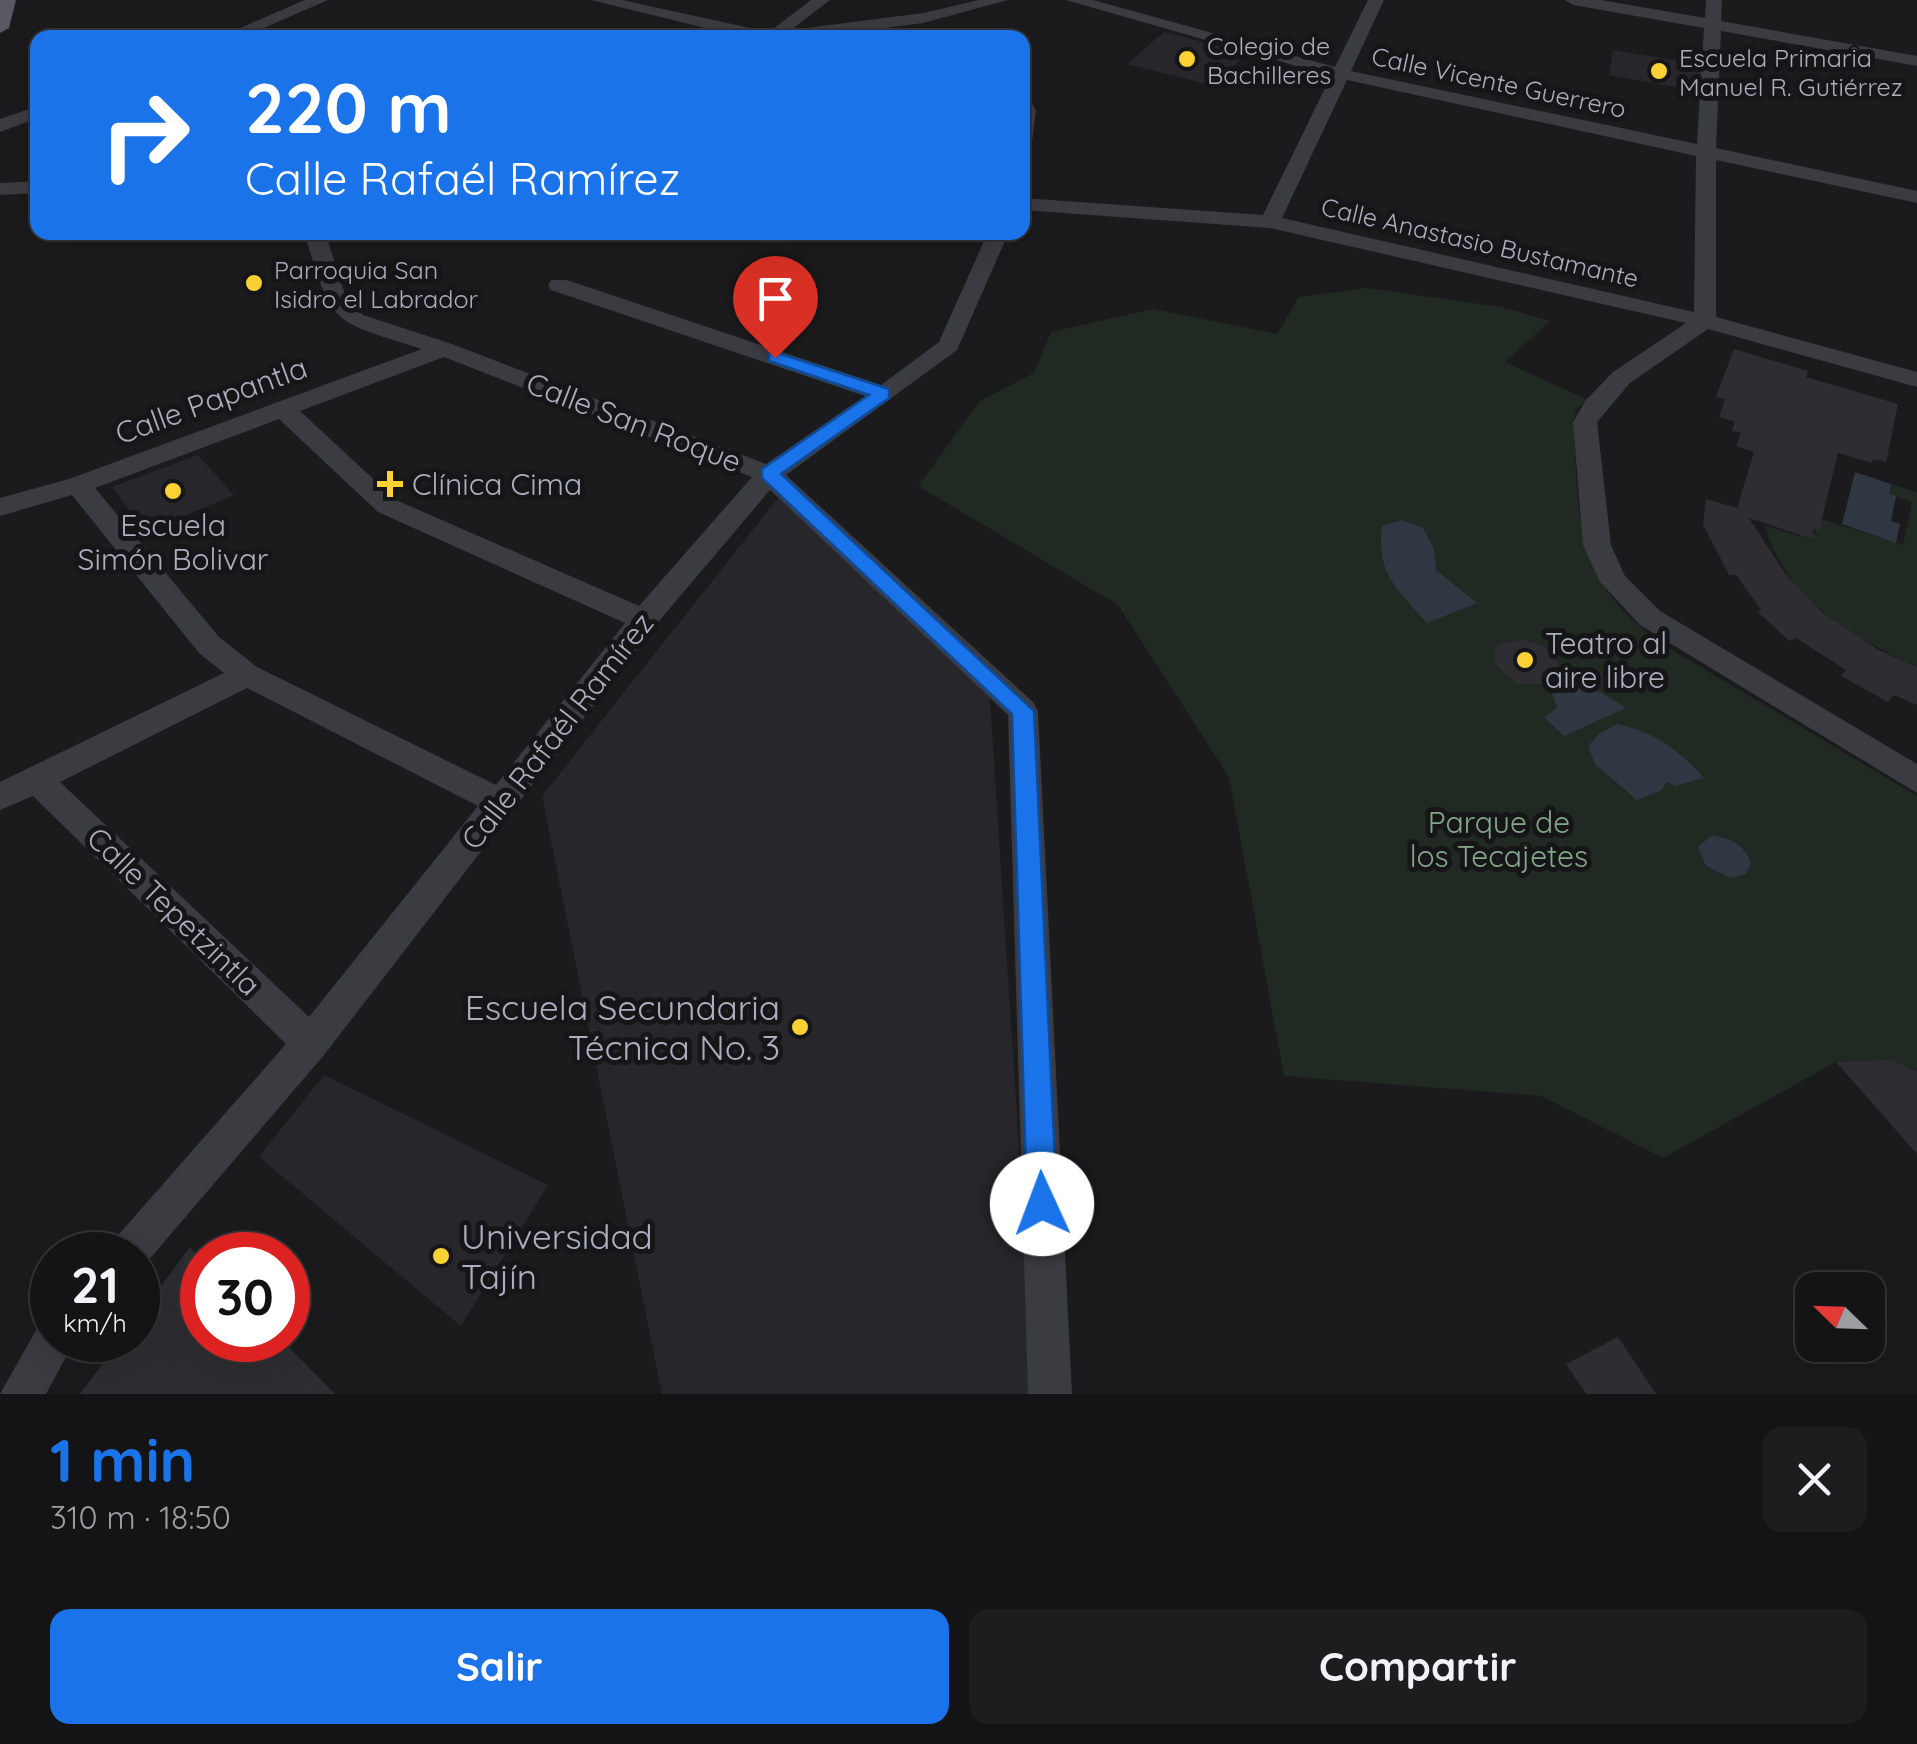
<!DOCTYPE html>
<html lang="es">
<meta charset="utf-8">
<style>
:root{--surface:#141416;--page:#1d1d1f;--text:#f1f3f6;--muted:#9d9ea1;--line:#333335;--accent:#1a73e8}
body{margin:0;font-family:Quicksand,sans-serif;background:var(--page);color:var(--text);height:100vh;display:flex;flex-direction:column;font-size:38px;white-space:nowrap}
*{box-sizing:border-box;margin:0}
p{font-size:32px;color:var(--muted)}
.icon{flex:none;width:55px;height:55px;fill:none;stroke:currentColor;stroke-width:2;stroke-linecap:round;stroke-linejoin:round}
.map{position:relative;height:1394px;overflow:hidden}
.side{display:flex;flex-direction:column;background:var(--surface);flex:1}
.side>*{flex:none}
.hud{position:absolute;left:30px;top:30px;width:1000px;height:210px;border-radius:20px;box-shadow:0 10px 40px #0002,0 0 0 2px var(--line);background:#1a73e8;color:#fff;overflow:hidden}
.needle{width:65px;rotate:293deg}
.fabs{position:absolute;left:1795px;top:1272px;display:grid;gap:20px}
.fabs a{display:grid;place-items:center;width:90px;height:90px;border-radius:20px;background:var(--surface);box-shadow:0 10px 40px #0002,0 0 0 2px var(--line);font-size:50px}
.speed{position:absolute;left:30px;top:1232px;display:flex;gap:20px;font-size:50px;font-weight:700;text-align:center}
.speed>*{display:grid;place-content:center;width:130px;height:130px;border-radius:50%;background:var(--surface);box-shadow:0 10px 40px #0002,0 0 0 2px var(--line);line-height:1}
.speed small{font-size:25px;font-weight:400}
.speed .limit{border:15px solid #d22;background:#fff;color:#111}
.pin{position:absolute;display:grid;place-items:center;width:85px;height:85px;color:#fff;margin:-102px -42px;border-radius:50% 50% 50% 0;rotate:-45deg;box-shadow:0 0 10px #0007}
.pin .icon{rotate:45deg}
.me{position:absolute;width:110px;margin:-55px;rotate:358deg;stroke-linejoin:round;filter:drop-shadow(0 0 8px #0008)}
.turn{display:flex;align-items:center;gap:35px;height:210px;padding:0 50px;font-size:45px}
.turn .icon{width:130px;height:130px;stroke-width:2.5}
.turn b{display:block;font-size:70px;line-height:85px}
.round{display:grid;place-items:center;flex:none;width:105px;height:105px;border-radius:20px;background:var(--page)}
.summary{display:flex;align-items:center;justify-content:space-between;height:170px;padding:0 50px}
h1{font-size:60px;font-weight:700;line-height:75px;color:var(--accent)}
.primary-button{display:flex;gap:20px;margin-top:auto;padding:20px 50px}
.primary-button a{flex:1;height:115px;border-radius:20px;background:var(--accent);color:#fff;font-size:40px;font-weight:700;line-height:115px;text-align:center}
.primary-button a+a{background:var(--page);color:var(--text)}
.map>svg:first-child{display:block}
.built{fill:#27262a}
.green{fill:#202922}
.water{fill:#2f3742}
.building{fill:#2e2d31}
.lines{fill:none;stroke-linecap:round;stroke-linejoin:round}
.minor{fill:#3b3b42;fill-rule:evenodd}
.major{fill:#575861;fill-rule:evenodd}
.route{fill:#1a73e8;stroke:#114b97;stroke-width:2.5}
.poi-dot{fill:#fbd134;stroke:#161518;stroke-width:4}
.labels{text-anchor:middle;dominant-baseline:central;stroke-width:10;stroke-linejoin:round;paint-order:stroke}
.far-poi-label{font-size:25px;fill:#acafbd;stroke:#161518;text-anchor:start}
.far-street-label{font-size:25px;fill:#acafbd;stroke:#161518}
.street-label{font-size:30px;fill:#acafbd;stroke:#161518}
.poi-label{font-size:30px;fill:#acafbd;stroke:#161518;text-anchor:start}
.park-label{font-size:30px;fill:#83a98a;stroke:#161518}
.near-poi-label{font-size:35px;fill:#acafbd;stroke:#161518;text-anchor:end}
</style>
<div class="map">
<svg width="1917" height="1394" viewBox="0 0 1917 1394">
<rect width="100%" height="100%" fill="#1b1a1d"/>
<path class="built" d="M1164,32l81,21 -27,34 -91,-23z
M1613,50l96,16 -1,27 -99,-18z
M198,455l36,40 -88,37 -34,-45z
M781,494l208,191 46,709h-373l-120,-598z
M324,1075l224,110 -87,141 -202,-169z"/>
<path class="green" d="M1366,288l136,19 48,14 -45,41 83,38 -11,9 -4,12c8,105 -3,156 91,224l253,151v274l-26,-9 -55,1 -173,96 -122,-62 -257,-20 -55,-299 -111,-172 -200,-119 62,-85 54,-28 17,-41 102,-23 124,25 22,-37z
M1891,484l26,8v175c-64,-30 -132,-68 -152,-141l46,13 11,-20 81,26 9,-43 -24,-8z"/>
<path class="water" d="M1855,472l36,12 -2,10 7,2 -5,25 9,3 -4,19 -54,-19z
M1402,520l21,8 11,21 2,21 41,33 -50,20c-30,-35 -51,-48 -45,-97z
M1591,686l35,22 -62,28 -20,-19 13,-9 -5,-14z
M1617,724c39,9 61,25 87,54l-29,8 -8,-4 -5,8 -25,10 -42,-36 -7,-18 11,-12z
M1711,836c18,0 34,9 40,27l-5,11 -15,4 -25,-12 -8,-19z"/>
<path class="building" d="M1734,349l74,22 -2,6 92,27 -12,58 -13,-3 -1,4 -34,-10 -19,78 -5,-2 -2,10 -63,-21 36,55 37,39 57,38 38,17v38l-23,-10 -6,7 -47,-26 5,-6 -50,-32 -7,3 -31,-29 3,-2 -25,-35h-7l-26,-51 3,-25 31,9 17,-56 -18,-6 5,-13 -9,-2 3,-9 -16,-5 6,-18 -9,-2z
M1525,639l20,8 13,16 -1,16 -7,5h-33l-22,-20 -1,-14 4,-6z
M1891,1060l26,11v83l-81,-92z
M190,1247l12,13v80h80l53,54h-255l40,-54h18v-23z
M1618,1337l38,57h-70l-20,-30z"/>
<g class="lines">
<path class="minor" d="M305,0h23l-87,38h-24z
M591,0h31l147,32 42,-32h19l-39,30 132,-17 56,-13h29l-85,23 -114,15h-63z
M1066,0h27l242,67 33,-67h16l-33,71 346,73 7,-116 -131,-23 -8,-5h36l104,18 1,-18h16l-1,21 196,35v10l-196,-35 -5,117 201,43v12l-201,-43v157l201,55v15l-209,-58 -78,54 -33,39 14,123 14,31 35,35 257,153v29l-277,-168 -40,-43 -17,-37 -10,-123 13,-22 27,-28 73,-49 -416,-95 -248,-18v-12l241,17 68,-139zM1347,80l349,76 -2,156 -412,-94z
M1022,97l7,1 7,13 -4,30 -10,6z
M38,106v12l-38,14v-13z
M38,181v12l-38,2v-12z
M304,232h21l22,69 16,14 89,29 314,120 99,-68 -314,-106 -3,-5 3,-5h16l314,105 58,-43 49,-110h21l-52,118 -171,125 248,228 4,8 34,683h-44l-20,-679 -238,-225 -116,137 -330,428 -183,214 -3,2v-16h-31l6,-14 173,-197 -253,-248 -33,14v-28l224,-109 -25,-20 -127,-158 -72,21v-18l69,-19 353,-130c-94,-30 -89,-22 -118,-117zM444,357l308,120 -113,129 -243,-106 -96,-89zM279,419l99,93 247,111 -129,162 -239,-118 -38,-30 -124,-149zM247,688l231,118 -169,211 -249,-235z
M52,1319v21h23l-29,54h-46l39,-69z"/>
<path class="major" d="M0,0h16l-7,28 -9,5z"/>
</g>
<path class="route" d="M775,352l114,37v9l-108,76 253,237 23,493 -4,11 -11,4 -10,-4 -5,-11 -15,-490 -250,-236v-9l107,-74 -100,-34v-7z"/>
<g class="poi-dot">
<circle cx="1187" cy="59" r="10"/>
<circle cx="1659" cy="71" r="10"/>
<circle cx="254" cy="283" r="10"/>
<path d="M385 469h10v10h10v10h-10v10h-10v-10h-10v-10h10z"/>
<circle cx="173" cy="491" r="10"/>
<circle cx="1525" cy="660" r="10"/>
<circle cx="800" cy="1027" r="10"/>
<circle cx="441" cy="1256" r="10"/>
</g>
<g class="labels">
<g class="far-poi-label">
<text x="1207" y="45">Colegio de<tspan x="1207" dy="29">Bachilleres</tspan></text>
<text x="1679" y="57">Escuela Primaria<tspan x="1679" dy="29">Manuel R. Gutiérrez</tspan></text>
<text x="274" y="269">Parroquia San<tspan x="274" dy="29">Isidro el Labrador</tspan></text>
</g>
<g class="far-street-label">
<text transform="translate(1499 82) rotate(12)">Calle Vicente Guerrero</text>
<text transform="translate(1480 242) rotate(13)">Calle Anastasio Bustamante</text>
</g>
<g class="street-label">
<text transform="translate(211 400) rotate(-20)">Calle Papantla</text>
<text transform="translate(634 422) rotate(21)">Calle San Roque</text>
<text transform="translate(557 731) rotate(-52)">Calle Rafaél Ramírez</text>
<text transform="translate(174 911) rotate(44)">Calle Tepetzintla</text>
</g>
<g class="poi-label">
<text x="412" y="484">Clínica Cima</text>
<text x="173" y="525" text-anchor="middle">Escuela<tspan x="173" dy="34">Simón Bolivar</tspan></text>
<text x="1545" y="643">Teatro al<tspan x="1545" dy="34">aire libre</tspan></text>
</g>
<g class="park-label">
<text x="1499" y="822">Parque de<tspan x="1499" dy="34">los Tecajetes</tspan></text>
</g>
<g class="near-poi-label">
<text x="780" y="1007">Escuela Secundaria<tspan x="780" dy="40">Técnica No. 3</tspan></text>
<text x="461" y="1236" text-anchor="start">Universidad<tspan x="461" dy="40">Tajín</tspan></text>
</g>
</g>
</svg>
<div class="fabs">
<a><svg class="needle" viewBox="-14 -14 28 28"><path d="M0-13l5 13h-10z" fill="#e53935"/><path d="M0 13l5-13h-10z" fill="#9d9ea1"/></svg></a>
</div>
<div class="speed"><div>21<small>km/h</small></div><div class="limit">30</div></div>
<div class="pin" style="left:775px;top:358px;background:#d93025"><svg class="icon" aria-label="arrive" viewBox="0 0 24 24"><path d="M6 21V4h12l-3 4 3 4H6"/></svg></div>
<svg class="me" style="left:1042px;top:1204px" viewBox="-20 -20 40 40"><circle r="19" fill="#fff"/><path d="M0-13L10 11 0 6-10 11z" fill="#1a73e8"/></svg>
<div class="hud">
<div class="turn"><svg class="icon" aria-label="right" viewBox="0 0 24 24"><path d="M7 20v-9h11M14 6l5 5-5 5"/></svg><div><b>220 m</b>Calle Rafaél Ramírez</div></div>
</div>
</div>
<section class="side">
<div class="summary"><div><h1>1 min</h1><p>310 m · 18:50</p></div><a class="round"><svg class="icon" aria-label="close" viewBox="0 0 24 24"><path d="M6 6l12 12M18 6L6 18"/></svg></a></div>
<div class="primary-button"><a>Salir</a><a>Compartir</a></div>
</section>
